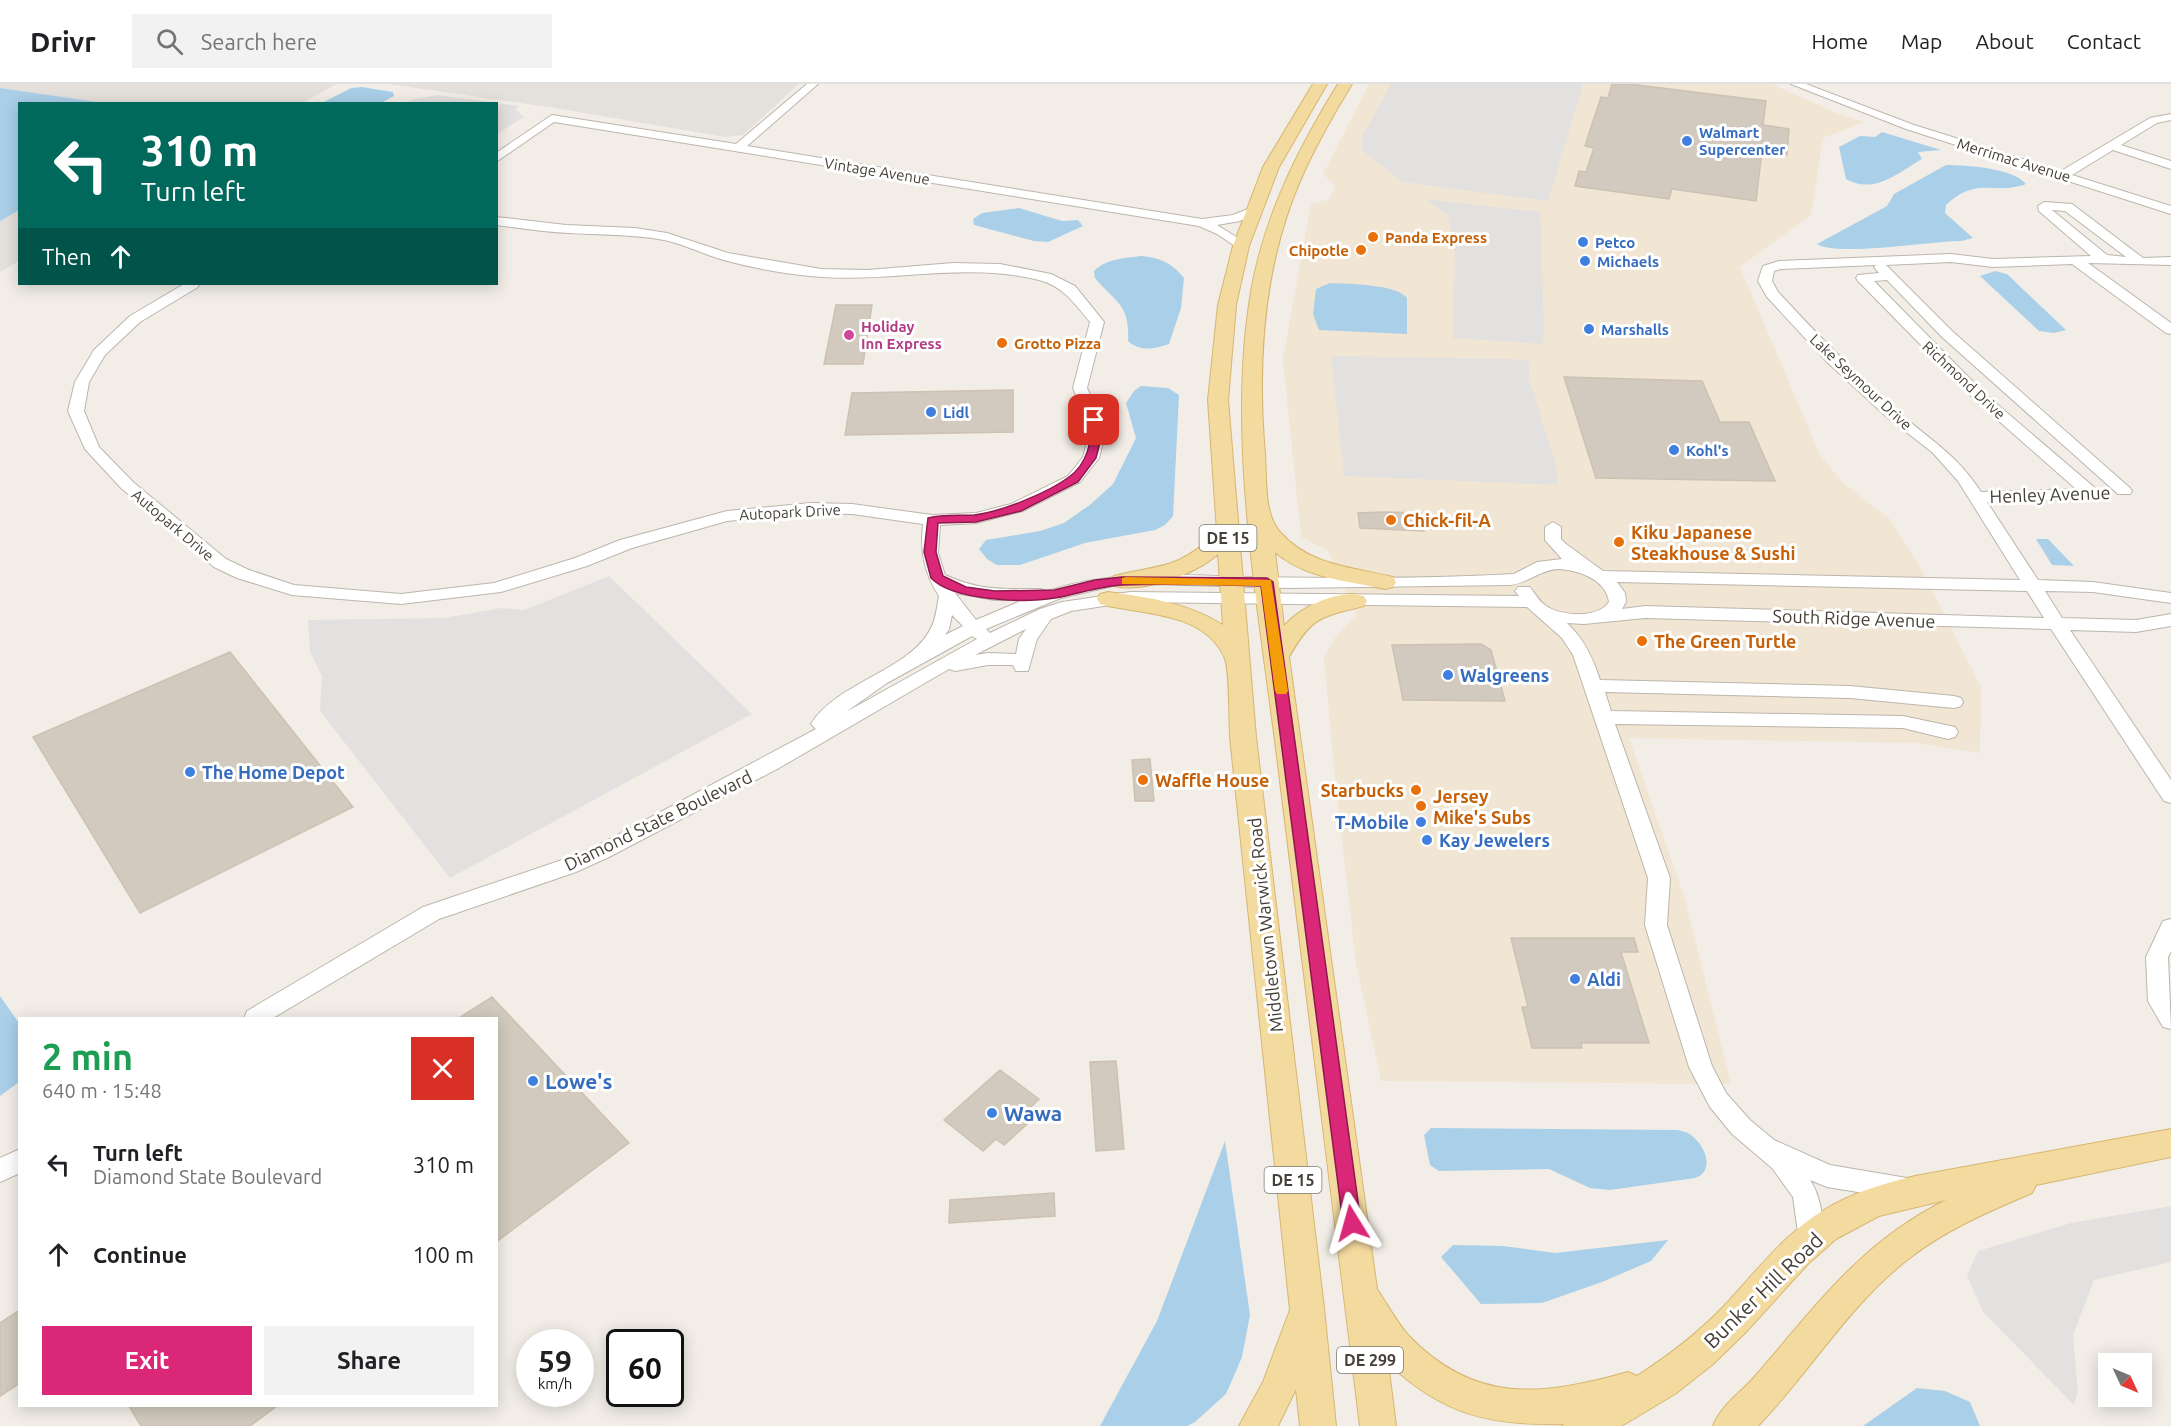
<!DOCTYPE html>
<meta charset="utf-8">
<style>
:root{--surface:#fff;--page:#f2f2f2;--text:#202124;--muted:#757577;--line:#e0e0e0;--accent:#db2777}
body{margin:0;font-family:Ubuntu,sans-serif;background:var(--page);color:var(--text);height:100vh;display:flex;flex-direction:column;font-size:22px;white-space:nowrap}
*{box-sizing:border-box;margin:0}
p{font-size:20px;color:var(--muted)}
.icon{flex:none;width:33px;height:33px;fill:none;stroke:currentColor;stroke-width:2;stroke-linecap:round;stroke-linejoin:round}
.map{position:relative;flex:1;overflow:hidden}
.panel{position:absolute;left:18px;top:933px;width:480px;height:390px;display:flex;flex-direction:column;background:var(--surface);border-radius:0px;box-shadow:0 3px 15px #0003}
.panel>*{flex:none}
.guide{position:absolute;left:18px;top:18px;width:480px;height:183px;border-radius:0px;box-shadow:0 3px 15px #0003;background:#00695c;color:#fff;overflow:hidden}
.needle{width:39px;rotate:134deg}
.buttons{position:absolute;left:2098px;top:1269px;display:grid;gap:12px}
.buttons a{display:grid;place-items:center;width:54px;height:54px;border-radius:0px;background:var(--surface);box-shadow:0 3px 15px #0003;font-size:30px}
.speed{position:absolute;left:516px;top:1245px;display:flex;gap:12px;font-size:30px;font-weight:700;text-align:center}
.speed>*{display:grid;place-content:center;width:78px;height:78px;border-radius:50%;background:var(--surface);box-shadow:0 3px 15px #0003;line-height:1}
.speed small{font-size:15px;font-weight:400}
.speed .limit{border:3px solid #111;border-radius:9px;background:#fff;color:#111}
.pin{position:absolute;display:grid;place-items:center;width:51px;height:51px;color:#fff;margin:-26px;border-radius:12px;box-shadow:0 3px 9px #0006}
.me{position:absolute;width:66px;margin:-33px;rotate:352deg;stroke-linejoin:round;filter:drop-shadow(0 0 4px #0008)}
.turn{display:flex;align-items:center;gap:21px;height:126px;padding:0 24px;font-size:27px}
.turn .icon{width:78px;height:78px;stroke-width:2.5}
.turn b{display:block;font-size:42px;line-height:51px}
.then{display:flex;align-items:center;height:57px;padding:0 24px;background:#0003;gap:12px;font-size:22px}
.round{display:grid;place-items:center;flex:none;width:63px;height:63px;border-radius:0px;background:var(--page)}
.summary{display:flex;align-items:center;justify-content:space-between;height:102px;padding:0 24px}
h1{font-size:36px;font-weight:700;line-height:45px;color:#1e9e55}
.button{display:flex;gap:12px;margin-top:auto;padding:12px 24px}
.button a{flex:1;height:69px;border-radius:0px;background:var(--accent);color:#fff;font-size:24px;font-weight:700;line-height:69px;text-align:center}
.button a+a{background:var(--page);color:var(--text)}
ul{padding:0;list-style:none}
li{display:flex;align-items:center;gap:18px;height:90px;padding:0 24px}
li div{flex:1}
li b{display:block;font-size:22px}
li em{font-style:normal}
header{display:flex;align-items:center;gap:36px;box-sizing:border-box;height:84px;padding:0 30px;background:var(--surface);border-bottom:2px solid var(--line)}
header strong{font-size:28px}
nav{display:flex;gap:33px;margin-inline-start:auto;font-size:21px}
.search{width:420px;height:54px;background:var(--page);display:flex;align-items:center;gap:15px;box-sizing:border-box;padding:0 21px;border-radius:0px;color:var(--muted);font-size:22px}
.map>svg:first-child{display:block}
.commercial{fill:#f1e5d4}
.industrial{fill:#e4e0dc}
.parking{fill:#e3e1df}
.water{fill:#aacfe8}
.building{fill:#d2cabe;stroke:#ccc1b2;stroke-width:1.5}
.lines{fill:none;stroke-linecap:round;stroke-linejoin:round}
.minor-casing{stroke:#bcb6ab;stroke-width:2}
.major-casing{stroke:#d6b671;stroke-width:2}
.minor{fill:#fff;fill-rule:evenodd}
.major{fill:#f3da9f;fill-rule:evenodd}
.route{fill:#db2777;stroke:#8e194d;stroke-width:1.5}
.slow{fill:#f59e0b}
.shop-dot{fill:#3f7fe0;stroke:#fff;stroke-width:2}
.food-dot{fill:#e8710a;stroke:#fff;stroke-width:2}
.hotel-dot{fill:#d1479c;stroke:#fff;stroke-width:2}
.labels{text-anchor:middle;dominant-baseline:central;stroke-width:6;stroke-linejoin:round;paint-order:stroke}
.far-shop-label{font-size:15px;font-weight:bold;fill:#366cbe;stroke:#fff;text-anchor:start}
.far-street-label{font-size:15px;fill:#443f37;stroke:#fff}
.far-food-label{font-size:15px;font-weight:bold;fill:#c56008;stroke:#fff;text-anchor:start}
.far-hotel-label{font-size:15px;font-weight:bold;fill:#b23c85;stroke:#fff;text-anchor:start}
.shield{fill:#fff;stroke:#7c7973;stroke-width:1.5}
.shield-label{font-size:16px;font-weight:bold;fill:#443f37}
.street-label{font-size:18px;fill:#443f37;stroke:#fff}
.food-label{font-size:18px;font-weight:bold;fill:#c56008;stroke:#fff;text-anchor:start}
.shop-label{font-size:18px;font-weight:bold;fill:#366cbe;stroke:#fff;text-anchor:start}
.near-shop-label{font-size:21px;font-weight:bold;fill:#366cbe;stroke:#fff;text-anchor:start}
.near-street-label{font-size:21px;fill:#443f37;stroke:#fff}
</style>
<header>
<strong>Drivr</strong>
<div class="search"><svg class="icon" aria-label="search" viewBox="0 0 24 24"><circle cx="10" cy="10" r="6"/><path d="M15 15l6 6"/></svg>Search here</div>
<nav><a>Home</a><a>Map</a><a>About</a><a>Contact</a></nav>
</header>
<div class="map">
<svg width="2171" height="1342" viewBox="0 0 2171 1342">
<rect width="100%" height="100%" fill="#f2eee7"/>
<path class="commercial" d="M1369,0h403l62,28 30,10 -41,16 -12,77 -71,52 80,188 23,28 46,35 30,47 62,122 -1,66 -65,-10 -286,-5 57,164 45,182 -350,-3 -25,-118 -21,-184 -11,-121 10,-19 22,-24 -28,-64 -27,-14 -18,-178 28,-155 19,-5 5,-14 -12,-11z"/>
<path class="industrial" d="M0,0h337l-35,19 -282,1 -1,157 -19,11z
M388,0h411l-56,51 -18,2 -170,-29z"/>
<path class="parking" d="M1391,0h192l-35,117 -146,-19 -40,-32v-13z
M437,11l82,11 -3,4 8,7 -27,17 -1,-30 -90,-1 8,-4z
M1425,115l115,13 4,116 -1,16 -90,-6 2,-98 -8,-25z
M1331,272l180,3 18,2v17l27,88 2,19 -214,-9z
M609,492l143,138 -302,164 -130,-167 2,-35 -12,-24 -2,-32 136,-2 57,-10 23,2z
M2171,1122v56l-77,18 -21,55 5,57 -4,13 -91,-93 -16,-37 11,-24 93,-28z"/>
<path class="water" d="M362,3l31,5 1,4 -13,7h-59l29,-15z
M0,4l103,15 -83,1 -1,106 -19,11z
M1882,48l59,18 -23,2 4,7c-24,14 -48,36 -76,20l-7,-32 21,-11 15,1z
M1946,81c20,0 67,3 80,19 -32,12 -48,-9 -80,21l-1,8 28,25 -12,3c-30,0 -123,16 -144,3l70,-38 7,-12z
M1019,124l43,13 16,-1 5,6 -35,16 -14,-1 -60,-16 -1,-6 9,-6z
M1142,172c19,2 30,7 42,22l-3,30 -12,36c-15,5 -29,8 -41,-3 2,-37 -12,-38 -33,-63l-1,-7c13,-13 32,-13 48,-15z
M1995,187l12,3 59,56 -12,3 -15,-2 -59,-55z
M1330,199c18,1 67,1 77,15v36l-88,-4 -6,-16 3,-25z
M1141,302l27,2 11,7 -6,121 -8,9 -10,5 -70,13 -65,22h-23l-10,-6 -8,-10 7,-9 54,-9 24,-8 27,-19 22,-20 23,-46 -10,-35 8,-12z
M2036,455h12l26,27 -22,-1z
M0,912l19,27v59l-19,14z
M1431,1044l246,2c5,1 10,2 14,5 15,11 24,36 4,43l-85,12 -20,-2 -41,-19 -110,2 -9,-6 -6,-30z
M1225,1057l25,174 -8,42 -16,37 -31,28 -8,4h-87l57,-105z
M1668,1156l-17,21 -49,21 -60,21 -61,1 -40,-47 12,-12 50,1 52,7z
M1917,1304l28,3 25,11 10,24h-117z"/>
<path class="building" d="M1612,0h17l137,17 -3,24 26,4 -2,26 -25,-4 -6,50 -84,-12 -3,10 -94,-13 4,-15 7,1 8,-24 -9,-2 16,-49 7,1z
M836,221h36l-9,59h-39z
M1564,293l138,4 18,41h29l26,59 -179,-3z
M1013,306v42l-168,3 7,-42z
M1384,428l37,1v3h8l2,13h-7v2l-64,-3 -2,-15z
M1481,560l10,6 14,51 -102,-1 -11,-55z
M230,568l123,155 -213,106 -107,-176z
M1150,675l4,42h-19l-3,-41z
M1511,854h123l4,14h-17l28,91h-68l1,5h-50l-10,-41h6z
M492,913l137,146 -133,99v-224h-37z
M1116,977l8,88 -28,2 -6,-89z
M1000,986l39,29 -11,11 8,6 -32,29 -8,-6 -13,12 -39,-31z
M1054,1109l1,23 -106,7 1,-23z
M20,1226v73l-20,13v-73z
M129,1322h148l-27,20h-109z"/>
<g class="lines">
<defs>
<path id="minor" d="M807,0h11l-71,62 455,73 31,-4 20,-8 6,4 -19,10 -23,4 29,18 1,3 -6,4 -24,-16 -18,-8 -645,-104 -58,40v-9l56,-38 184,29z
M1791,0h15l108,41 147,46 89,-53 21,-4v6l-14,3 -36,22 50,16v8l-58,-19 -41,25 99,31v8l-265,-85z
M2044,118l28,2 71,54 28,-1v8l-83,-2 83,60v11l-5,-1 -94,-69 -79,3 -42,-5 -65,3 66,66 178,157 2,3 -2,3h-12l-176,-157 -55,-57 -13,1 111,113 110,94 8,2 2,3 -2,3 -11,3 -105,3 51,78 55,2 78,11v10l-78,-11 -48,-1 17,27 74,2 35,-6v12l-35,6 -66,-2 101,150v23l-7,-2 -113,-172 -406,-11 -61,6 -17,-1c17,16 26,35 33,57l250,6 104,10 7,2 2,4 -2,4 -7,2 -104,-10 -245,-6 6,19 292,5 52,11 3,5 -3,5 -7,2 -45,-11 -288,-4 55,154 -3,47 45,141 14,27 24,27 24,20 56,25 77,13 9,3 4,8 -4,8 -9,3 -80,-13 -17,-7c10,13 18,53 11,68l-9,4 -9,-4 -4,-8 -6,-43 -21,-29 -40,-34 -22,-27 -21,-40 -44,-142 3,-47 -75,-223 -11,-17 -35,-31 -397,-5 -59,9 -20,8 -14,20 -9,32h-12l-3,-6h-25l-33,6 -6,-2 -170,99 -170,89 -33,15 -137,47 -166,99h-29l3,-7 176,-104 139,-47 33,-13 221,-118 -5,-5c26,-42 100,-54 120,-96 5,-9 6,-22 8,-32 -15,-24 -19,-44 -16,-72l-71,-10 -41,-1 -84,8 -95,27 -45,18 -86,26 -100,12 -109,-9 -55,-17 -23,-11 -93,-79 -36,-39 -17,-38 7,-29 19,-32 36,-34 54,-32h15l-1,3 -58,35 -35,33 -16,27 -5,29 15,36 34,35 93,77 23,11 45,15 107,9 93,-11 81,-25 45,-18 107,-29 84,-8 41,1 80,11 44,-2 35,-9 57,-28 15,-19 7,-26 -17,-43 17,-66c-15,-18 -27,-36 -51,-42 -72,-18 -144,2 -217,-3 -33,-2 -70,-9 -102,-18 -19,-6 -37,-15 -56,-19 -31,-6 -64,-5 -95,-7 -24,-1 -49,-5 -73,-8v-8l70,8 69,3 32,5 61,20 93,16 47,1 85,-7 47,1 51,10 24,12 29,36 -17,66 19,43 -7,27 -19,24 -57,29 -47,12 -36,2 -2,28 7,22c35,16 58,14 95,14l7,2c72,-23 137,-15 212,-14 84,1 170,2 255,-3l23,-12 25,-3 -17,-19v-13l8,-5 8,5v12l5,5 37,27 417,9 -62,-99 -26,-29 -44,-34 -60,-55 -61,-66 -9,-16 5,-15 16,-5 172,-7 42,5 98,-3 -52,-45 -1,-5zM2052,126l13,1 61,46 -19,-2zM1876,181l-2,2 5,6 -21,2 -2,3 2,3 117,119 101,89 -95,3c-25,-39 -53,-53 -86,-83 -41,-37 -79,-76 -117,-117l-6,-11 2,-10 7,-2zM1558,485c20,1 48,10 51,33 -11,17 -48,14 -63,4 -7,-5 -11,-12 -16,-19h-12l-3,4 4,5 -389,-4 -68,10 -22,7 -50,24 -4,-4 75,-31 52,-12 41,-2 134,4 222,-3c18,-2 30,-15 48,-16zM1617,498l410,9 17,27 -399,-12 -23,3 4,-7 -1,-9zM955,509l40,7h28l-47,20zM952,531l11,11 -18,9 4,-6zM1026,545l-7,10 -3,15 -28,-1 -13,2zM972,552l5,3 -131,73 41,-29z
M2171,835v32l-3,6 3,72 -8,-2 -15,-26 -2,-44 17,-36z
M20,1065v24l-20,9v-24z"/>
<path id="major" d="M1313,0h14l-48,83 -30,79 -13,59 -8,95 28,337 68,571 12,118h-36l-4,-37 -18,37h-39l24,-44 27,-72 -60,-573c-1,-17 0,-64 -5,-78 -19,-48 -84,-44 -125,-55l-3,-5 3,-5 8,-2c40,5 80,11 115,33l-5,-71c-22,20 -74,39 -104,32l-3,-5 3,-5c48,-12 64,-6 103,-44l-9,-132 10,-95 15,-59 30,-79z
M1338,0h14c-19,31 -37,63 -52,97 -37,86 -43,181 -35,273 2,25 -2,60 16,79 29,33 72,34 112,44l3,5 -3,5 -8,2c-37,-8 -81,-11 -110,-37l9,74c17,-20 54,-37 80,-30l3,5 -3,5c-43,11 -52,10 -75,51l88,632c10,15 19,32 31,46 67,70 134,61 220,37l9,4c31,-20 60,-42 86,-69 33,-35 63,-76 106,-100 26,-15 56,-24 86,-31l256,-47v28l-135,28 -4,8c-42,18 -85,36 -121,64 -61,46 -100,114 -153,169h-45c8,-21 29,-34 43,-51 61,-70 104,-132 190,-175l-67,16 -43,23 -28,25 -63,69 -33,32 -37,29 -40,24 -14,8h-58v-2c-74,2 -121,-10 -175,-61l8,63h-36c-28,-223 -55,-446 -83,-669 -18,-147 -51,-319 -26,-465 13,-76 47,-143 87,-208z"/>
</defs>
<use href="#minor" class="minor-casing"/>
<use href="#major" class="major-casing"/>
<use href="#minor" class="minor"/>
<use href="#major" class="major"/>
</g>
<path class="route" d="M1094,333l5,3 4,11 -7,27 -18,24 -57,29 -45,11 -38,1 -2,29 7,24 23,11 29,4 59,-1 41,-10 27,-3 145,1 6,4 88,641 -3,6 -6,2 -7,-2 -2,-6 -82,-637c-45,-1 -92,-3 -138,-1 -23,1 -45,9 -68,13 -30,5 -102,3 -124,-20l-7,-26 4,-34c15,-4 31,-2 46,-3 26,-3 74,-22 95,-38 17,-12 26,-38 19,-57z"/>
<path class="slow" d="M1126,493l145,3 17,111 -2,3h-9l-2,-3 -14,-105 -139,-2v-6z"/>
<g class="shop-dot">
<circle cx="1687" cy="57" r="6"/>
<circle cx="1583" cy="158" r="6"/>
<circle cx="1585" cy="177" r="6"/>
<circle cx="1589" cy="245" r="6"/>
<circle cx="931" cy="328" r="6"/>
<circle cx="1674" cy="366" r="6"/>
<circle cx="1448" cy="591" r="6"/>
<circle cx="190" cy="688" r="6"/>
<circle cx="1421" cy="738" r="6"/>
<circle cx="1427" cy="756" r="6"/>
<circle cx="1575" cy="895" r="6"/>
<circle cx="533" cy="997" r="6"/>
<circle cx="992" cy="1029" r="6"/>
</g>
<g class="food-dot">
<circle cx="1373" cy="153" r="6"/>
<circle cx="1361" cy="166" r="6"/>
<circle cx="1002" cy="259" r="6"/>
<circle cx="1391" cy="436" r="6"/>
<circle cx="1619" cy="458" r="6"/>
<circle cx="1642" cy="557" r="6"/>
<circle cx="1143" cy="696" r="6"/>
<circle cx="1416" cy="706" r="6"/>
<circle cx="1421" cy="722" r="6"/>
</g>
<circle class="hotel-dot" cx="849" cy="251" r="6"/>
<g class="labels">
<g class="far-shop-label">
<text x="1699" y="48">Walmart<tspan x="1699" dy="17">Supercenter</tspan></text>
<text x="1595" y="158">Petco</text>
<text x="1597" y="177">Michaels</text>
<text x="1601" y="245">Marshalls</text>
<text x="943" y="328">Lidl</text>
<text x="1686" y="366">Kohl's</text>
</g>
<g class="far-street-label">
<text transform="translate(2014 76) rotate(17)">Merrimac Avenue</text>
<text transform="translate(877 87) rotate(9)">Vintage Avenue</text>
<text transform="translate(1964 296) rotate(43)">Richmond Drive</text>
<text transform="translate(1861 298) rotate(43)">Lake Seymour Drive</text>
<text transform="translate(790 428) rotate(-3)">Autopark Drive</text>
<text transform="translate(173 441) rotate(40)">Autopark Drive</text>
</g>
<g class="far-food-label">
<text x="1385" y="153">Panda Express</text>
<text x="1349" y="166" text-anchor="end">Chipotle</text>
<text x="1014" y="259">Grotto Pizza</text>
</g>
<g class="far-hotel-label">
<text x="861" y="242">Holiday<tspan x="861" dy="17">Inn Express</tspan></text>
</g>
<g class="shield">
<rect x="1199.5" y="441" width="57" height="26" rx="4.5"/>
<rect x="1264.5" y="1083" width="57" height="26" rx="4.5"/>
<rect x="1337" y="1263" width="66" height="26" rx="4.5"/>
</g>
<g class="shield-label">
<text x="1228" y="454">DE 15</text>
<text x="1293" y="1096">DE 15</text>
<text x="1370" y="1276">DE 299</text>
</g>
<g class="street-label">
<text transform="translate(2050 410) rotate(-2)">Henley Avenue</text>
<text transform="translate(1854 534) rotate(2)">South Ridge Avenue</text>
<text transform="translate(658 736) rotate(-26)">Diamond State Boulevard</text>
<text transform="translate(1265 841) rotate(-96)">Middletown Warwick Road</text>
</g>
<g class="food-label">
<text x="1403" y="436">Chick-fil-A</text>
<text x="1631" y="448">Kiku Japanese<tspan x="1631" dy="21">Steakhouse &amp; Sushi</tspan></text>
<text x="1654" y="557">The Green Turtle</text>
<text x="1155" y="696">Waffle House</text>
<text x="1404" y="706" text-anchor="end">Starbucks</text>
<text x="1433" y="712">Jersey<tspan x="1433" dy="21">Mike's Subs</tspan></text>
</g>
<g class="shop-label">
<text x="1460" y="591">Walgreens</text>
<text x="202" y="688">The Home Depot</text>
<text x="1409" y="738" text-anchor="end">T-Mobile</text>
<text x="1439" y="756">Kay Jewelers</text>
<text x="1587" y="895">Aldi</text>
</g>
<g class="near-shop-label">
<text x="545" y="997">Lowe's</text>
<text x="1004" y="1029">Wawa</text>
</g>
<g class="near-street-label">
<text transform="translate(1763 1206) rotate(-44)">Bunker Hill Road</text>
</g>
</g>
</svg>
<div class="buttons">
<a><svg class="needle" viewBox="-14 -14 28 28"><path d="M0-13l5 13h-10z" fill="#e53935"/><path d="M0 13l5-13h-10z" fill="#757577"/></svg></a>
</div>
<div class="speed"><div>59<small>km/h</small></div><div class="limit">60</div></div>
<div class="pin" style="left:1094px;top:336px;background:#d93025"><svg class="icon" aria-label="arrive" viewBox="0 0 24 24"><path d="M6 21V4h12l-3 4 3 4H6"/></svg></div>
<svg class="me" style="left:1352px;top:1139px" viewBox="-20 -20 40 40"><path d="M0-17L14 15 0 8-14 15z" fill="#db2777" stroke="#fff" stroke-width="4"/></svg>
<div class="guide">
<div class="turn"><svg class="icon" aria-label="left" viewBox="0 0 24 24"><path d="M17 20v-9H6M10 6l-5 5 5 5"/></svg><div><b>310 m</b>Turn left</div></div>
<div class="then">Then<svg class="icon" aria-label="ahead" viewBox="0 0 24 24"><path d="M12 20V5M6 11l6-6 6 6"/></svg></div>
</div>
<section class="panel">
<div class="summary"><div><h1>2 min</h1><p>640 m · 15:48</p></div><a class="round" style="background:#d93025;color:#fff"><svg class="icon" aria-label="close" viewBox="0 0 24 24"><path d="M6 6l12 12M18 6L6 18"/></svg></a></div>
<ul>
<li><svg class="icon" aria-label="left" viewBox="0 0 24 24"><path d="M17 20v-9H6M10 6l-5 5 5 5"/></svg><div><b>Turn left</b><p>Diamond State Boulevard</p></div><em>310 m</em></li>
<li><svg class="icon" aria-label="ahead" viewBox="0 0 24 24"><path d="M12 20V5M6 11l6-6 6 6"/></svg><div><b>Continue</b></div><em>100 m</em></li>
</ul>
<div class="button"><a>Exit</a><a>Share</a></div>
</section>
</div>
